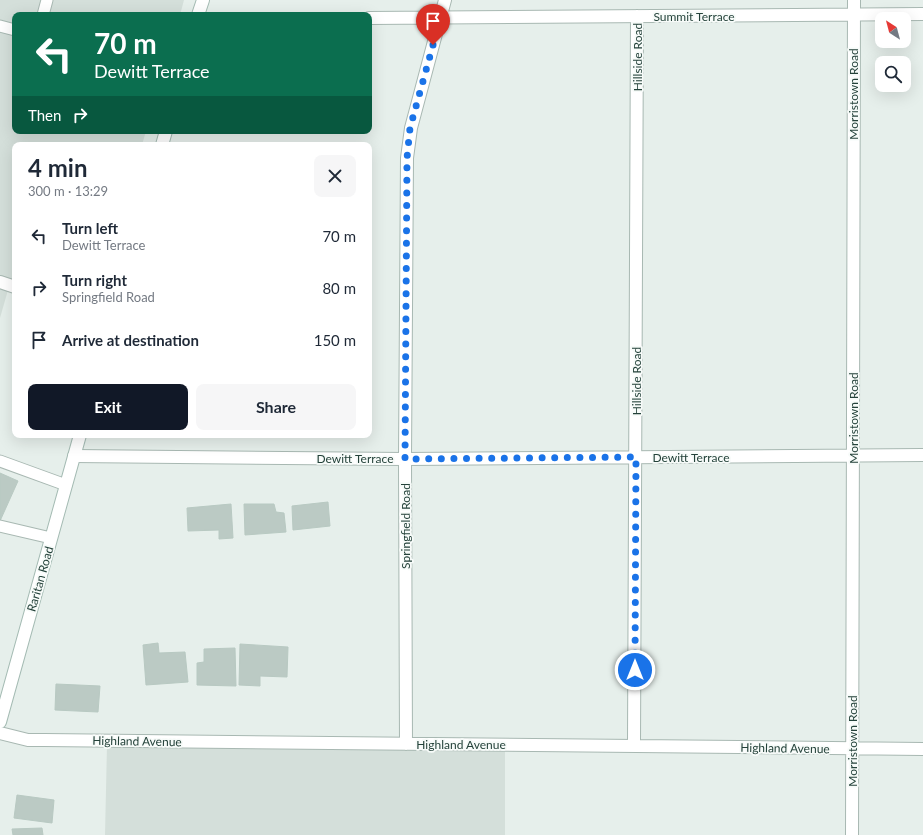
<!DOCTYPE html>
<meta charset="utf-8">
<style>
:root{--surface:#fff;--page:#f6f6f7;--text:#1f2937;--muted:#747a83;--accent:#111827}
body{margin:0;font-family:Lato,sans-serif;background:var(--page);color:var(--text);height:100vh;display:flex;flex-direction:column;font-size:15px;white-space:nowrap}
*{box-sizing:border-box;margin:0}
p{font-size:13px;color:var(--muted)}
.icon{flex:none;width:22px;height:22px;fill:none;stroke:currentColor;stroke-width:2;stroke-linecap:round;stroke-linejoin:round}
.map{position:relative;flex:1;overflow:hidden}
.details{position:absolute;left:12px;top:142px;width:360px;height:296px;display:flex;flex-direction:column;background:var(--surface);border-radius:8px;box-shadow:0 4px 16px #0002}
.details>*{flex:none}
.banner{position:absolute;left:12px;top:12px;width:360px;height:122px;border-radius:8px;box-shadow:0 4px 16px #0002;background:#0b6e4f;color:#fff;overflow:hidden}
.needle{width:26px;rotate:324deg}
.fabs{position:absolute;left:875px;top:12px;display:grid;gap:8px}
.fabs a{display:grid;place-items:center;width:36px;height:36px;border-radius:8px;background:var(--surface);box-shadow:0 4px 16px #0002;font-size:20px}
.pin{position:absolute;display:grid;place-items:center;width:34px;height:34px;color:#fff;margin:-41px -17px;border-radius:50% 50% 50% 0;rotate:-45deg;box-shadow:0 0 4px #0007}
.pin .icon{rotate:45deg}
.me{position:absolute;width:44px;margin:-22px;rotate:0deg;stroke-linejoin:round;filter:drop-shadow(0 0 3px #0008)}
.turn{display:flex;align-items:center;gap:14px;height:84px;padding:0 16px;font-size:18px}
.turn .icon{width:52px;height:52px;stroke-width:2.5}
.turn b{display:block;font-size:28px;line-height:34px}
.then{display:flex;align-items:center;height:38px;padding:0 16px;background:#0003;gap:8px;font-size:15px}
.round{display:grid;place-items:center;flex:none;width:42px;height:42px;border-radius:8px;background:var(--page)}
.head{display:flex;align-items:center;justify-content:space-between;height:68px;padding:0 16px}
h1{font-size:24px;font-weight:700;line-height:30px}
.primary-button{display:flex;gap:8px;margin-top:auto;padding:8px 16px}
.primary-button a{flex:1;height:46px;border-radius:8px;background:var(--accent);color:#fff;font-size:16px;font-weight:700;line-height:46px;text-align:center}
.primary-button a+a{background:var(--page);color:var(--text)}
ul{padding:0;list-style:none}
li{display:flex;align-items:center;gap:12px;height:52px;padding:0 16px}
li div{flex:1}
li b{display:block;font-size:15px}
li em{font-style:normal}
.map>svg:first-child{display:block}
.built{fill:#d4dfda}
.building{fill:#bbcac4;stroke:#b8c9c2}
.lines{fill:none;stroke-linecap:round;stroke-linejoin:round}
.service-casing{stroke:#a8b8b2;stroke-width:13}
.minor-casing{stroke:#a8b8b2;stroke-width:14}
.secondary-casing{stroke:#a4bbb3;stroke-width:14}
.service{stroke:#fff;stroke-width:11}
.minor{stroke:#fff;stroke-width:12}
.secondary{stroke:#fff;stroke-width:12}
.route{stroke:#1a73e8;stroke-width:7;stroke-dasharray:0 12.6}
.labels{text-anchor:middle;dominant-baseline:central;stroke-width:3.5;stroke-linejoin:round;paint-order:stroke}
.street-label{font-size:12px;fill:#24423a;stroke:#f7fbf9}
</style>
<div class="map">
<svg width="923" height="835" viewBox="0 0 923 835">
<rect width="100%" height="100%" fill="#e6efeb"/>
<path class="built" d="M0,0h184l-4,15h-165v116h131l-4,14h-127v139l-5,-1 -10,35z
M107,745l398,3v87h-400z"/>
<path class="building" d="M0,473l18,8 -18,40z
M328,502l2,24 -37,4 -1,-24z
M231,504l2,34 -14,1v-9l-31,1 -1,-23z
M244,504h30l2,8 8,1 2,19 -41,3z
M158,643l1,10 26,-1 3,30 -42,3 -3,-40z
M240,644l48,3 -1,30 -27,-1v10l-21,-1z
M235,648l1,38 -39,-1v-22l7,-1v-13z
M56,684l44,2 -2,26 -43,-2z
M17,795l37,5 -2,23 -38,-5z
M42,828l1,7h-30l-1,-6z"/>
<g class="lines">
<defs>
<path id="service" d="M43,15l4,-15
M0,26l15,4
M0,461l66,24
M0,526l51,12"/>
<path id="minor" d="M369,18l554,-4
M0,282l15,5
M74,456l331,3 518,-4
M0,733l28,7h16l879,9
M406,744l-1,-285 2,-301 4,-30 34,-128
M634,745l3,-729
M852,835l2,-835"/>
<path id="secondary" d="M198,15l5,-15
M162,145l4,-14
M0,722l80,-287"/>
</defs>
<use href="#service" class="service-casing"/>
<use href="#minor" class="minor-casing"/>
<use href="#secondary" class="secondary-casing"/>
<use href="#service" class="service"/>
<use href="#minor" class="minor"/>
<use href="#secondary" class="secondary"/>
</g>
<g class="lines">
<path class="route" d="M433,45l-23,83 -3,30 -2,301 231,-2 -1,213"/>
</g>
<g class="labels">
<g class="street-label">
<text x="694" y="16">Summit Terrace</text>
<text transform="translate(637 57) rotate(-90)">Hillside Road</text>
<text transform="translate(853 94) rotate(-90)">Morristown Road</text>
<text transform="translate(636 381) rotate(-90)">Hillside Road</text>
<text transform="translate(853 418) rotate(-90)">Morristown Road</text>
<text x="691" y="457">Dewitt Terrace</text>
<text x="355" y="458">Dewitt Terrace</text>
<text transform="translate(405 526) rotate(-90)">Springfield Road</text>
<text transform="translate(40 579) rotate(-74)">Raritan Road</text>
<text transform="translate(137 741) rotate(1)">Highland Avenue</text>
<text transform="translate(852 741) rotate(-90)">Morristown Road</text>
<text x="461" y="744">Highland Avenue</text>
<text transform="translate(785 748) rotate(1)">Highland Avenue</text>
</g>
</g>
</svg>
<div class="fabs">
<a><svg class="needle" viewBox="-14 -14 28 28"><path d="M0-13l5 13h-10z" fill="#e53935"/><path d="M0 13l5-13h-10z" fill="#747a83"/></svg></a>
<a><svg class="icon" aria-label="search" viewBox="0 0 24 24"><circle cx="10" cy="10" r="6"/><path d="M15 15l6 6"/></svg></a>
</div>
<div class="pin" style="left:433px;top:45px;background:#d93025"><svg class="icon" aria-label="arrive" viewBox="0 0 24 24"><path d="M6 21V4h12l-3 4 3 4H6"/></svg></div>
<svg class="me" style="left:635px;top:670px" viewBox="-20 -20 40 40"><circle r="17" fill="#1a73e8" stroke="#fff" stroke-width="3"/><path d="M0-11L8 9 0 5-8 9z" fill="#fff"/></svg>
<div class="banner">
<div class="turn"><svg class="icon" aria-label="left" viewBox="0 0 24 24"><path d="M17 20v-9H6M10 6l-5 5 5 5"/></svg><div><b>70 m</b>Dewitt Terrace</div></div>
<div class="then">Then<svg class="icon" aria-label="right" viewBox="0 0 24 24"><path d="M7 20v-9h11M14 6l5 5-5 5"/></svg></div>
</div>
<section class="details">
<div class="head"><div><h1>4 min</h1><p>300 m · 13:29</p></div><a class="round"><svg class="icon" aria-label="close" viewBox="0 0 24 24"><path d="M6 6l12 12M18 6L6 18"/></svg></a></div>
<ul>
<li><svg class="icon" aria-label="left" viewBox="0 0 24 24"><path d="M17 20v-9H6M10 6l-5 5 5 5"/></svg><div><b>Turn left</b><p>Dewitt Terrace</p></div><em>70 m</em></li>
<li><svg class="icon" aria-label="right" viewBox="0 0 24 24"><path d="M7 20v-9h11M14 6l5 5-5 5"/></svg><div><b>Turn right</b><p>Springfield Road</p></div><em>80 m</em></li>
<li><svg class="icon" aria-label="arrive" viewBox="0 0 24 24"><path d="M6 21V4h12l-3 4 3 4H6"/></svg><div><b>Arrive at destination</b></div><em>150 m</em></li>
</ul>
<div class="primary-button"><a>Exit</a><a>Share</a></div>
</section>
</div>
